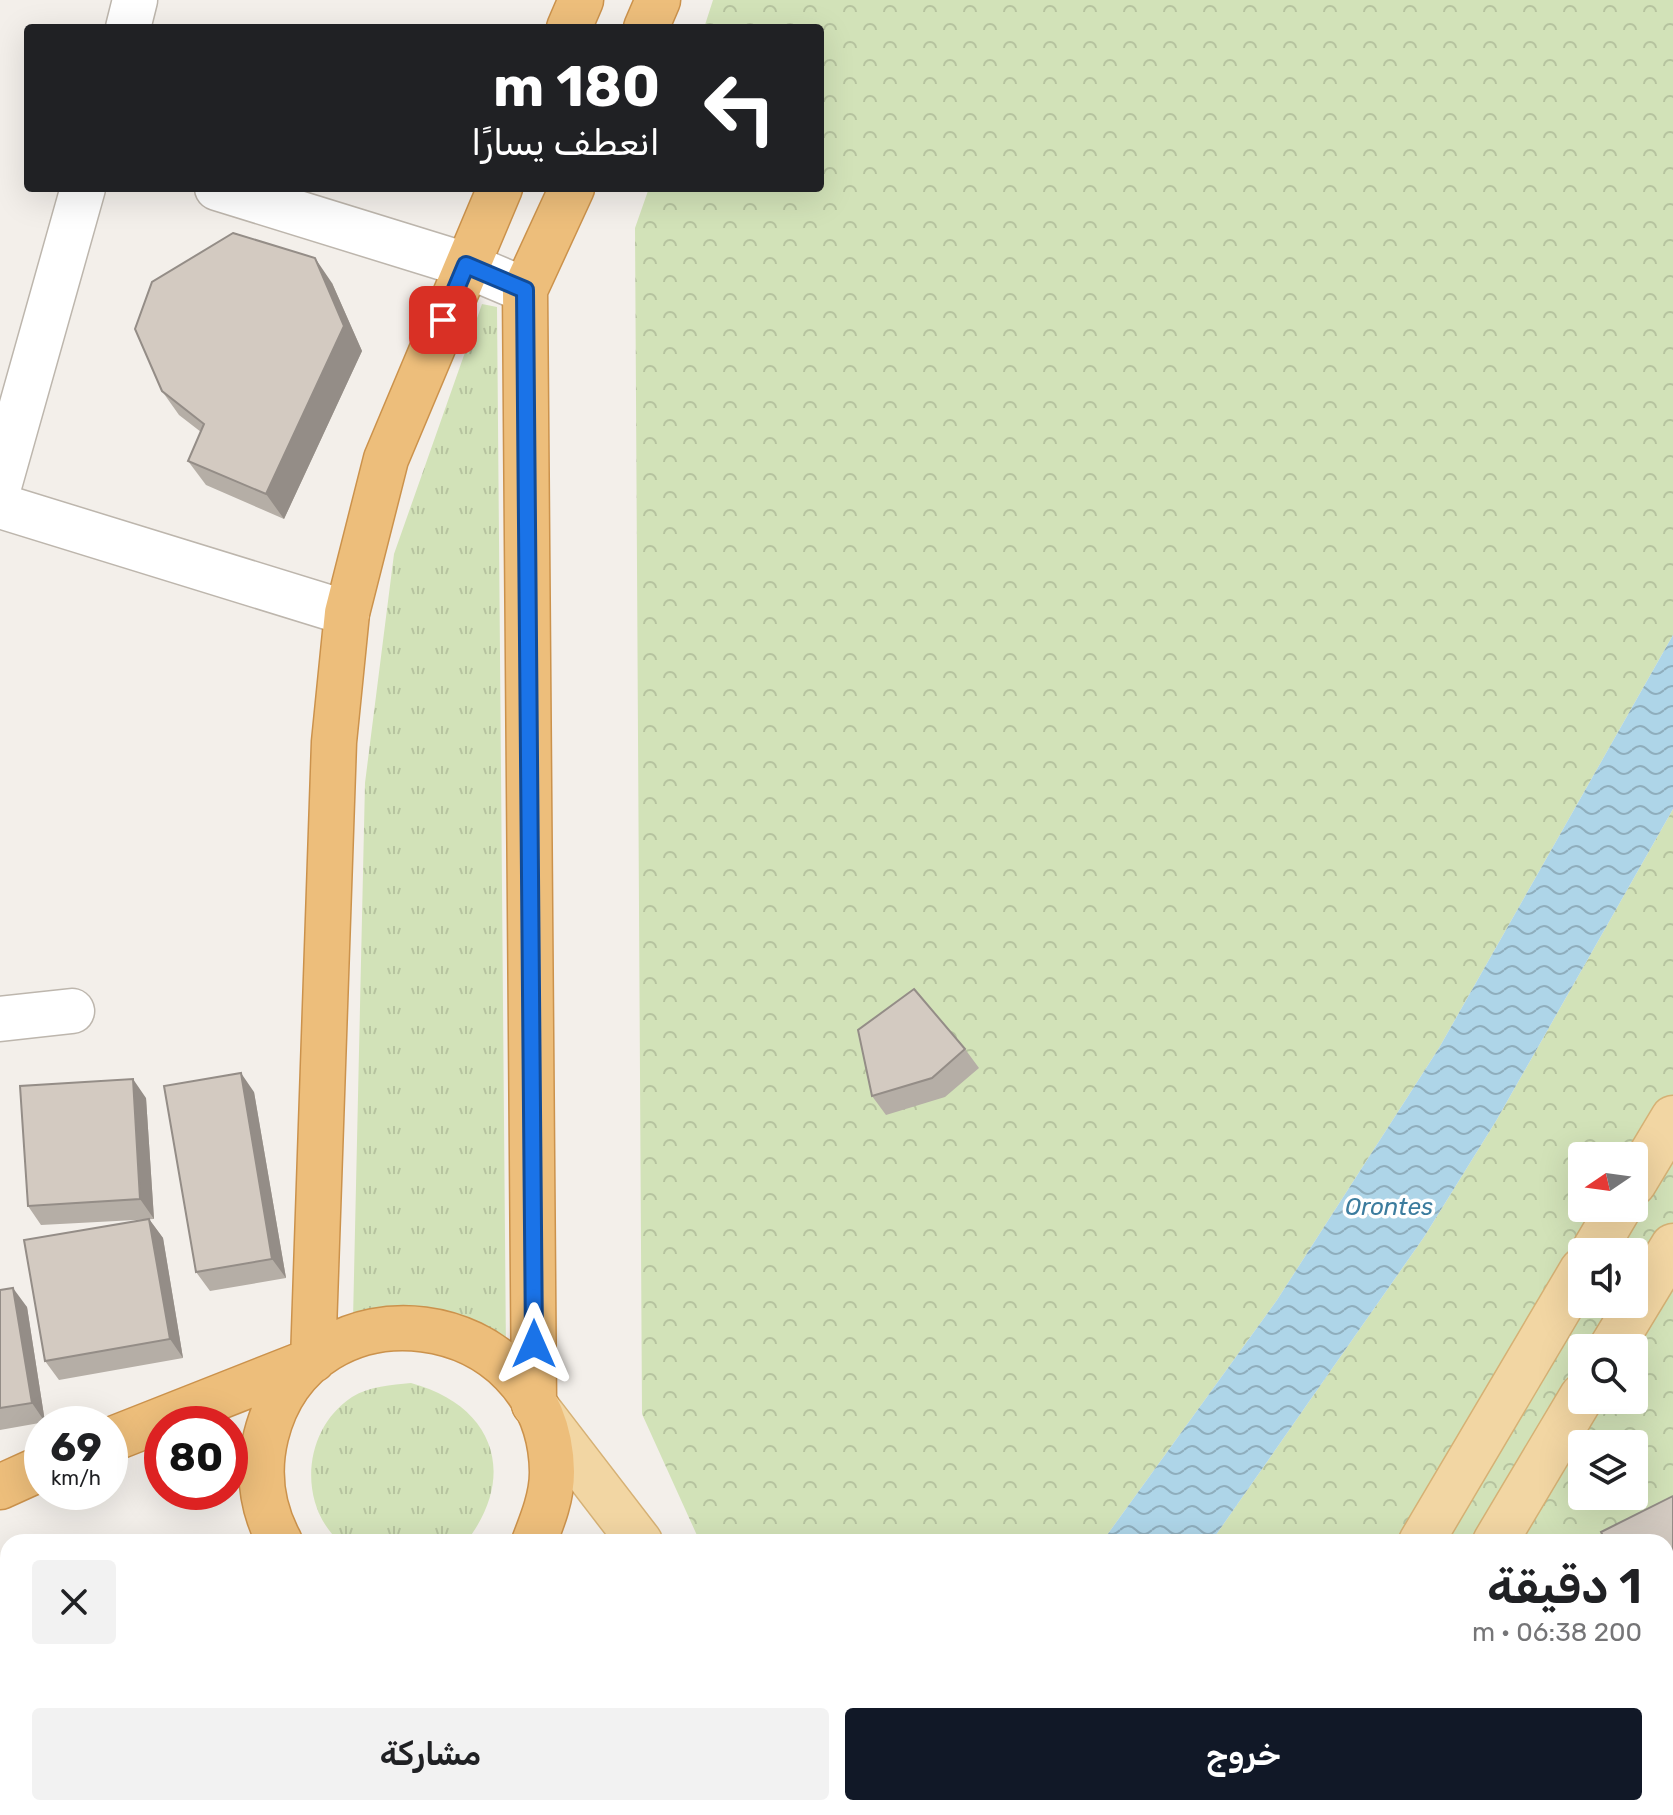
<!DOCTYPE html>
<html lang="ar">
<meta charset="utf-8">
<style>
:root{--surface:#fff;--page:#f2f2f2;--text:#202124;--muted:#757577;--accent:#111827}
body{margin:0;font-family:Rubik,"Noto Sans Arabic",sans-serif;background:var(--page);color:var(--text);direction:rtl;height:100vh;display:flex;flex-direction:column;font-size:30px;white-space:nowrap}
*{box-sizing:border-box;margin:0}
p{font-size:26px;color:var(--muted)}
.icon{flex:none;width:44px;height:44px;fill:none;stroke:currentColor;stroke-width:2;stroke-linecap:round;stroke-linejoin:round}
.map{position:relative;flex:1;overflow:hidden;direction:ltr}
.drawer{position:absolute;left:0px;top:1534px;width:1674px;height:282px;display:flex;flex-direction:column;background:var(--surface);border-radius:24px 24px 0 0;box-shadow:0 8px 32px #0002;direction:rtl}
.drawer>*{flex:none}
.banner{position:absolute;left:24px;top:24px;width:800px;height:168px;border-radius:8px;box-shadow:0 8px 32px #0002;direction:rtl;background:#202124;color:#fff;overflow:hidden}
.needle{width:52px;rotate:257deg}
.fabs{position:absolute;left:1568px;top:1142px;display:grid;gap:16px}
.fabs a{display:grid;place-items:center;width:80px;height:80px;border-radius:8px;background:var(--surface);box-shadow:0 8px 32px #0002;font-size:40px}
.speed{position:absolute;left:24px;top:1406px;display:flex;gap:16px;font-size:40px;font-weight:700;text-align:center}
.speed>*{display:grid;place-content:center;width:104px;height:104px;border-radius:50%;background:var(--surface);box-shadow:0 8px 32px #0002;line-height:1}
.speed small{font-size:20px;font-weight:400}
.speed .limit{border:12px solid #d22;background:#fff;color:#111}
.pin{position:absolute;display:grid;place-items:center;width:68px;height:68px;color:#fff;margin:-34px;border-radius:16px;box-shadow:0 4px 12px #0006}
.me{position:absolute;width:88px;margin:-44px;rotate:0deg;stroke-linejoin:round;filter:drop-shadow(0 0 6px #0008)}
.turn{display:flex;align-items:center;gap:28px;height:168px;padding:0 32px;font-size:36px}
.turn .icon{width:104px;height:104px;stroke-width:2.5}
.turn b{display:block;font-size:56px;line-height:68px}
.round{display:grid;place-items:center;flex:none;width:84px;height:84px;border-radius:8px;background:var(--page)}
.head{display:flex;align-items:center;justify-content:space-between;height:136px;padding:0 32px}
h1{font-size:48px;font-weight:600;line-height:60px}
.action{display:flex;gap:16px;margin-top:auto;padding:16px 32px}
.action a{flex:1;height:92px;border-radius:8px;background:var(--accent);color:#fff;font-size:32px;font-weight:600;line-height:92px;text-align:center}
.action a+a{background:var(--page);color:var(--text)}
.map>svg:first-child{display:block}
.residential{fill:#e6e1d9}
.grass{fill:url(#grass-tufts)}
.forest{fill:url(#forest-crowns);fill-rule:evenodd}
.water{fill:url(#water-waves)}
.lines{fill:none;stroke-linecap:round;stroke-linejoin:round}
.minor-casing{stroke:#bdb6ad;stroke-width:47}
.major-casing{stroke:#d6b175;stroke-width:47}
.highway-casing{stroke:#cb924c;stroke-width:47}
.minor{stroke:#fff;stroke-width:44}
.major{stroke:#f2d6a3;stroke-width:44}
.highway{stroke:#edbe7b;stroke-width:44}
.wall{fill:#b5aea6}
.shaded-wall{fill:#948d87}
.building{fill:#d3cac1;stroke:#948d87;stroke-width:2}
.route-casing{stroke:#114b97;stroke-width:20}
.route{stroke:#1a73e8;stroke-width:14}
.labels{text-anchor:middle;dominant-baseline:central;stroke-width:7;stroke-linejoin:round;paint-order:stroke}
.water-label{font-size:24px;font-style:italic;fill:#3c7c9e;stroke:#fff}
</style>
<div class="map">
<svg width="1673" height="1815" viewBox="0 0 1673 1815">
<defs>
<pattern id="grass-tufts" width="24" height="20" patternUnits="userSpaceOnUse" patternTransform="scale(2)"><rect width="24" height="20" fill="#d2e2b8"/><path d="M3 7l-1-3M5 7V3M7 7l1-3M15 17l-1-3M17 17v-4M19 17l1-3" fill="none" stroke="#b6c39f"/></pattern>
<pattern id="forest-crowns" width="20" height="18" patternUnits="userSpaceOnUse" patternTransform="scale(2)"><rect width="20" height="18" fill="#d2e2b8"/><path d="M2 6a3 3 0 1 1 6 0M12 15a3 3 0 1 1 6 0" fill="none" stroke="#b6c39f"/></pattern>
<pattern id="water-waves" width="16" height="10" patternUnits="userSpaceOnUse" patternTransform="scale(2)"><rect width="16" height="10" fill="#aed5e8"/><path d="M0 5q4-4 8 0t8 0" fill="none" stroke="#8faebd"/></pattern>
</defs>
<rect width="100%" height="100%" fill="#f3efea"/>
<path class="residential" d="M550,1808h193l6,7h-203z"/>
<path class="grass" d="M482,304l15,3 9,1046 -153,-33 12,-537 29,-229z
M411,1383c82,22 108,91 55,159h-126c-43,-38 -37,-113 12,-145 18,-11 39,-12 59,-14z"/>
<path class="forest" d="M713,0h960v635l-234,413 -162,252 -175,242h-402l-58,-128 -7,-1186 14,-40h171v-160h-116z
M1673,809v1006h-603l3,-7h593v-266h-455l213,-305 72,-116zM1582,1156h52v52h-52zM1582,1252h52v52h-52zM1582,1348h52v52h-52zM1582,1444h52v52h-52z
M794,1808h175l-3,7h-169z"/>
<path class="water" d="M1673,635v174l-177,312 -72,116 -213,305h-109l175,-242 162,-252z
M969,1808h104l-3,7h-104z"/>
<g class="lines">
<defs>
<path id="minor" d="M128,28l7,-28
M217,188l249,77 59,25
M0,483l83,-295
M0,506l347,107
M0,1019l72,-8
M1240,1808l2,7"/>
<path id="major" d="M1634,1183l39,-65
M1593,1252l26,-44
M1611,1348l62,-102
M534,1404l106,138
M1421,1542l161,-272
M1495,1542l87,-146
M377,1808l2,7
M483,1808v7
M844,1808l9,7
M907,1808l9,7
M539,1815l6,-7
M1296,1815l2,-7
M1361,1815l2,-7"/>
<path id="highway" d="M569,28l12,-28
M646,28l12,-28
M534,1404l-9,-1114 47,-102
M110,1440l203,-80 21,-618 13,-129 39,-154 114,-271
M0,1487l42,-19
M280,1542c-18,-33 -23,-69 -14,-106 41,-164 284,-132 286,36 0,24 -9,47 -18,70
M0,1687l8,-2"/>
</defs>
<use href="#minor" class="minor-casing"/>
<use href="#major" class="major-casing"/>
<use href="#highway" class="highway-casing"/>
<use href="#minor" class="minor"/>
<use href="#major" class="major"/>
<use href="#highway" class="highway"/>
</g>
<path class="wall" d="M332,283l30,68 -78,168 -78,-34 -18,-24 13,-29 -22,-17 -17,-24z
M965,1049l14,19 -34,29 -59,18 -14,-19z
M254,1092l32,186 -76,13 -14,-19z
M146,1098l8,121 -113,6 -13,-19z
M149,1219l14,19 20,120 -124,22 -14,-19z
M0,1290l27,17 18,115 -45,8z
M1673,1496v137l-7,3v-94z
M1551,1808h62l-16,7h-41z"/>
<path class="shaded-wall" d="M315,258l17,25 30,68 -78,168 -18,-25z
M241,1073l13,19 32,186 -14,-19z
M133,1079l13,19 8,121 -14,-20z
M149,1219l14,19 20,120 -13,-19z
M13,1288l14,19 18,115 -13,-19z"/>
<path class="building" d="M233,233l82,25 29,68 -78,168 -78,-33 16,-37 -42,-33 -27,-62 17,-47z
M914,989l51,60 -33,29 -60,18 -14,-66z
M241,1073l31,186 -76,13 -32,-186z
M133,1079l7,120 -112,7 -8,-120z
M149,1219l21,120 -125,22 -21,-121z
M13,1288l19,115 -32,5v-118z
M1673,1496v128l-7,3v-85h-60l-5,-10z
M1666,1695h4l3,7v111l-5,2h-30l-1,-7h29z"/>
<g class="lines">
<defs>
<path id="route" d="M443,320l23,-55 59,25 9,1054"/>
</defs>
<use href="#route" class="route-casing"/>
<use href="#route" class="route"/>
</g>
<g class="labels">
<g class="water-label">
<text x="1389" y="1207">Orontes</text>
</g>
</g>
</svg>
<div class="fabs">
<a><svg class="needle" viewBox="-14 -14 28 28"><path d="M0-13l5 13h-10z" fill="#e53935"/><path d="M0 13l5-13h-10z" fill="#757577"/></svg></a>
<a><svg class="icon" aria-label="sound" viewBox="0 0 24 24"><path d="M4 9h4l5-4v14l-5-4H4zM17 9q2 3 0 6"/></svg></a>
<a><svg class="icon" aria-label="search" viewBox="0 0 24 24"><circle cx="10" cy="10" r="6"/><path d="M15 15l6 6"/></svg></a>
<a><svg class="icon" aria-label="layers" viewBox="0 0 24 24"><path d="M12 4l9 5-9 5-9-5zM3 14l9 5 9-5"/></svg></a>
</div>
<div class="speed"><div>69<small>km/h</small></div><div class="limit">80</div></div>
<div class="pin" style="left:443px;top:320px;background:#d93025"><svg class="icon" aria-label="arrive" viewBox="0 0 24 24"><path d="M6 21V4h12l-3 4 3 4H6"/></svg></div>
<svg class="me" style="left:534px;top:1344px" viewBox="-20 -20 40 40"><path d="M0-17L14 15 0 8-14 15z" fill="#1a73e8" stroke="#fff" stroke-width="4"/></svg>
<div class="banner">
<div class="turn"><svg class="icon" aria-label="left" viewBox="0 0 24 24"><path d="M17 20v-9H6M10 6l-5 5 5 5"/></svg><div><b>180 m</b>انعطف يسارًا</div></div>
</div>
<section class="drawer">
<div class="head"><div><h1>1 دقيقة</h1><p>200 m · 06:38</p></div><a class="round"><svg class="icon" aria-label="close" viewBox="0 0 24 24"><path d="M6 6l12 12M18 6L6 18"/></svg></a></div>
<div class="action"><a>خروج</a><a>مشاركة</a></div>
</section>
</div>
